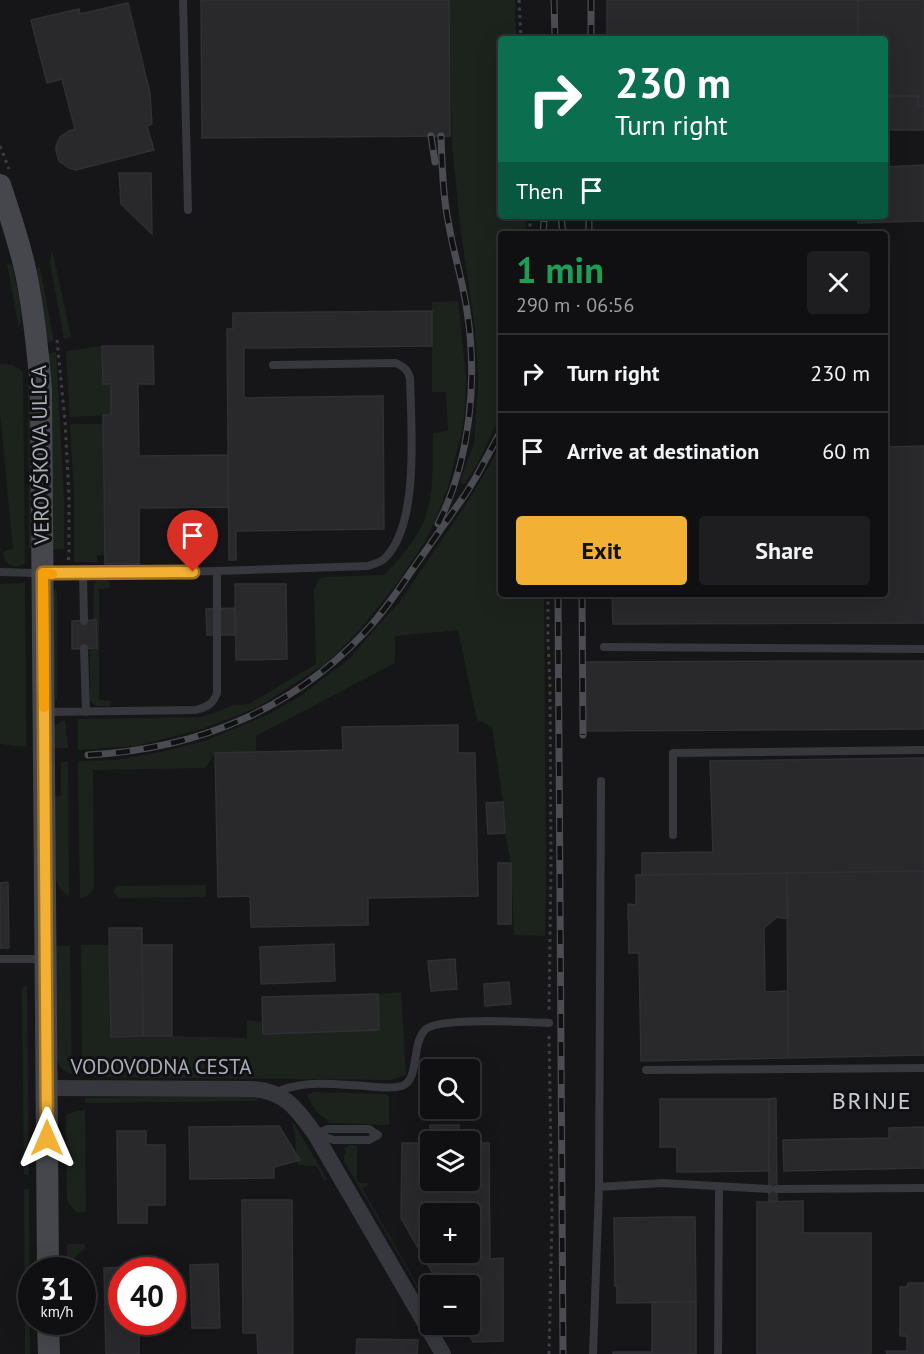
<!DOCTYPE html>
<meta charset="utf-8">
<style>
:root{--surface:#101012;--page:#1e1e20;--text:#f1f3f6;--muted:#9c9d9f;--line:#303032;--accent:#f2b134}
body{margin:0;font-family:"PT Sans",sans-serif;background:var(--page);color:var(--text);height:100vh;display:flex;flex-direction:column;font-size:22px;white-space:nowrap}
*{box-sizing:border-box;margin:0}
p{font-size:20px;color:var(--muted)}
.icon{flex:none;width:33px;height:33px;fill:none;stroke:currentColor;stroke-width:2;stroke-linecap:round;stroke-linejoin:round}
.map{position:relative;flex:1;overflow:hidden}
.panel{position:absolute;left:498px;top:231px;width:390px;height:366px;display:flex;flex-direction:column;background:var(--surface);border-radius:6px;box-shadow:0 6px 24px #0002,0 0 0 2px var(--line)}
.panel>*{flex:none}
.banner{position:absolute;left:498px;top:36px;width:390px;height:183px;border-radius:6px;box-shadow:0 6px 24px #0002,0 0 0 2px var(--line);background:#0b6e4f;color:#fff;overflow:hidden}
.buttons{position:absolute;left:420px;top:1059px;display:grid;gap:12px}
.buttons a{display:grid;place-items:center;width:60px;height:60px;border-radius:6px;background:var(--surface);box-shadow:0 6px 24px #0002,0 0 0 2px var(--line);font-size:30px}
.speed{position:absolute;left:18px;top:1257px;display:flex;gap:12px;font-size:30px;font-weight:700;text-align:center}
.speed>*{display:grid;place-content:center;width:78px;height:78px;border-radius:50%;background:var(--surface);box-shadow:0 6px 24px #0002,0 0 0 2px var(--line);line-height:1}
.speed small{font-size:15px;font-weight:400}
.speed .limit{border:9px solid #d22;background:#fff;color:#111}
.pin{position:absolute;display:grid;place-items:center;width:51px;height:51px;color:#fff;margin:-62px -26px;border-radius:50% 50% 50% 0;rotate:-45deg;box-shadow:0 0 6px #0007}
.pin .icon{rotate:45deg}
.me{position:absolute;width:66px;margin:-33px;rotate:0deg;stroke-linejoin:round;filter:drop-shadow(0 0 4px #0008)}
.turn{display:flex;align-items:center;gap:21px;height:126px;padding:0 18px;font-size:27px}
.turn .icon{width:78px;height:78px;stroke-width:2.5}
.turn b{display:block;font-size:42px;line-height:51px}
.then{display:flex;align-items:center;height:57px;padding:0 18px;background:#0003;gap:12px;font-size:22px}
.round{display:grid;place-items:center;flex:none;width:63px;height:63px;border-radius:6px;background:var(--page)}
.overview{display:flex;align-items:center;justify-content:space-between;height:102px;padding:0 18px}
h1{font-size:36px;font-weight:700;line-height:45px;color:#1e9e55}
.primary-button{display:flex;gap:12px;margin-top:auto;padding:12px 18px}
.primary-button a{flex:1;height:69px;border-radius:6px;background:var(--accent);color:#111;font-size:24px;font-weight:700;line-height:69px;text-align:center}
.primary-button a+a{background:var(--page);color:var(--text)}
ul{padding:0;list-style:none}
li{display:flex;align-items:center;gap:18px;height:78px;padding:0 18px;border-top:2px solid var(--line)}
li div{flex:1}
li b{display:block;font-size:22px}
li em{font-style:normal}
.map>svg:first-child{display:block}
.green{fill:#1c231d}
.building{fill:#29292c;stroke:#303034;stroke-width:1.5;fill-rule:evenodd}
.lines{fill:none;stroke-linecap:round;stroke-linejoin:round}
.path{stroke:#3d3f44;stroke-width:3;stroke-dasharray:3 4.5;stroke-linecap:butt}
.lane{stroke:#37383d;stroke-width:8}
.street{stroke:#37383d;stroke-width:16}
.secondary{stroke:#45474d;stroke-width:22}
.rail-casing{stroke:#4a4c52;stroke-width:7}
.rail{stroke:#111113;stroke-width:4.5;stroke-dasharray:14;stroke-linecap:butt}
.route-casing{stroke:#9d7322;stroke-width:15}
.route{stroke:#f2b134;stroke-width:10}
.slow{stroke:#f59e0b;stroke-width:10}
.labels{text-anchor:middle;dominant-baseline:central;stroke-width:6;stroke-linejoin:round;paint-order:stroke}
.street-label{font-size:21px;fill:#a8adb8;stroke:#111113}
.quarter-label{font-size:24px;letter-spacing:1.5px;fill:#c9ccd4;stroke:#111113}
</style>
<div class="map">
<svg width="924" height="1354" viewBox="0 0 924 1354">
<rect width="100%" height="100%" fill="#161618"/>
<path class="green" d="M449,0h66l1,39h-15v177h25v18h-25v180l-23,49 -14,22 -4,-4 14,-37 4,-59 -3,-57 -14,-95 -9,-88z
M52,249l19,88 -7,2 -14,-76z
M7,264l5,1c3,17 13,48 7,64z
M37,268h3l14,73 -7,1z
M458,301l8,77 -1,32 -3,20 -14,57 -11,30 -13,26 -29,43 -38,47 -29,29 -70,45 -22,9 -34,13 -67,17 -57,4v-31l124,-2 32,-12 15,-1 67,-40 -2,-75 4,-9 6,-3 61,-2c11,-13 23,-26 32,-41 19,-29 15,-68 16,-101l15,-2 -2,-39h-14v-90z
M102,346l1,38h8v31l-41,2 -4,-66z
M56,352l8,145v52h-12l-4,-195z
M0,364l13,1 10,7 2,192c-12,5 -20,2 -22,-11l4,-3 6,-1 -13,-136z
M28,378l2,2 4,168h-5z
M70,424h33l1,131h-7v7h-23v-67z
M501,443v151h43l2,287 -1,55 -31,-1 -3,-72 -6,-30 -2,-31 -11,-75 -15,-7 -19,-90 -63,6v27l-139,73v16l-41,1 -10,15 -112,2 1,117c-2,7 -6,10 -14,11l-2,-137 37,-1 46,-8 43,-11 65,-27 33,-19 47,-36 39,-45 11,-11 73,-108 22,-38z
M106,580l3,2 1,6 -11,1v111l13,1 -2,4 -2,1h-12l-6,-5v-53h7v-27l-4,-1 1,-36 3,-3z
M25,583l1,164 -26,-3v-160z
M56,588l1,6v107l-2,-3 -3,-102z
M65,720l3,28h-15c1,-13 -3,-24 12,-28z
M61,762h7l1,134 -9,-7 -4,-9 -2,-83 7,-1z
M206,885v12l-87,1 -6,-6 3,-6z
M81,945h29l1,92 61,-1 75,2v-18l16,2 1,12 114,-4v-36l23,-2 5,83 -15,5 -295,-3 -14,-1z
M55,946h15l2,128c-9,-2 -12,-7 -15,-14z
M26,985l1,2 2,188h-5l-2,-187z
M313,1092l71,2 5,2v29l-60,-2c-3,-6 -7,-6 -11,-10 -5,-5 -8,-12 -11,-18z
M242,1096l15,2v3l-172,2v-5z
M85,1110l1,102 -8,1 -5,-4 -6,-9 -1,-85 10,-4z
M293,1122l34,57 -3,2 -7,-15h-13v-1h-6l-1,-5h3c-8,-12 -1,-23 -9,-37z
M350,1145l7,1v34l2,3h9v2l-6,3 68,119v2l-86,-148v-5l2,-4 -2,-4z
M24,1189h5l1,165h-5z
M67,1244h17l1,4 -13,12v10h-5z"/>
<path class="building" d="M201,0h248l1,136 -248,2z
M607,0h251v39h-251z
M858,0h66v106h-6v-10h-33v-57h-27z
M128,3l22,90 2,31 -5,2 7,24 -78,20 -7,-2 -10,-7 -3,-10v-5l4,-9 9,-6 6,-2 -13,-50 -15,4 -16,-63 48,-11 1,5z
M885,96h33v10h6v24h-39z
M924,165v56l-66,2v-7h27v-49z
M119,173h32l1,61 -31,-30z
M432,311v35l-188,2v50l139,-2 1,133 -148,2v29h-7l-2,-231h6v-16z
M102,346h51l1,38h-16l1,72 89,-1v52l-89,1v56h-34l-2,-149h8v-31h-8z
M924,446v177l-311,1 -1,-30h273v-147z
M235,584h51l1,75 -51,1z
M235,608v27h-28l-1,-26z
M96,620l1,28 -25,1v-28z
M807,661h117v68l-339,2 -1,-69z
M458,725v28h17l3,143 -110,2v27l-117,2 -1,-31 -32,1 -3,-144 128,-3 -1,-23z
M924,758v113l-282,4v-22l71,-1 -3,-91z
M503,802l2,31 -17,1 -2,-31z
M498,863h13v61h-13z
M924,871v184l-136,3 -1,-185z
M787,873l1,46 -11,-2 -13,11 1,64 23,-1v67l-147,3 -2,-108h-10l-1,-49 8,1v-30z
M8,882l1,66h-9v-65z
M109,928h33l1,108 -32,1z
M334,944l1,37 -74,3 -1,-37z
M142,945h30v91h-29z
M455,959l2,30 -26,2 -3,-30z
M509,982l2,22 -26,2 -1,-22z
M378,994l1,36 -116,4 -1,-37z
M776,1098l1,103h-8v-102z
M660,1099h109v72l-92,1v-25h-17z
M430,1125h29v17h-29v38h40v-37h19l1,116 13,-1v83l-30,1 -10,-18h7v-38h-30l-39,-68 1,-75h28zM430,1214h40v38h-40z
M279,1126l21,34 -26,7v11l-84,1 -1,-52z
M924,1127v41l-140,3 -1,-31 106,-2v-10z
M117,1131h29v14h19v60h-18v18h-29z
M242,1200h50l1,154h-35l-1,-21h-14z
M803,1201v32h68v121h-114v-152z
M671,1217h24l1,85 -79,1v-17h-2l-1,-68z
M218,1264l2,64h-28l-2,-63z
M137,1267v3h-15v52h17v32h-33l-2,-86z
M908,1283h16v71h-37l-1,-3h21v-15h-7v-49h7z
M652,1302h44v52h-83v-2h39z
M357,1339l61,1 -1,14h-61z"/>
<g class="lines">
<path class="path" d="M519,0l2,39
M0,146l9,23
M530,216v18
M57,340l8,81 4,74v59l-1,9
M548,594v45l2,48 1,179 -2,144
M549,1354l3,-135 -3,-184"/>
<path class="lane" d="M183,0l5,210
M0,572l66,2 151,-3 151,-5c6,-2 12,-3 17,-8 35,-34 26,-133 25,-180 -2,-8 -6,-11 -14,-15l-123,2
M83,573l1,48
M604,647l320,2
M84,648l2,64
M44,712l152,-2c11,-3 17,-6 21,-17v-122
M673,835v-82l251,-3
M0,959h45
M646,1070l278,-2
M274,1093c6,-2 12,-5 18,-6 23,-6 50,-2 73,-1 12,1 26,3 37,0 18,-6 9,-44 24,-57 14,-12 101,-7 123,-6
M328,1129h41l9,6 -9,5h-35l-19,-6z
M599,1187l63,-4 107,6
M777,1189l147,-1
M593,1354l6,-167 2,-406
M718,1354l1,-167"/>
<path class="street" d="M47,1088l205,1c33,2 45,20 63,45l128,220"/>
<path class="secondary" d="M0,185c10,30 21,62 27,93 7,37 11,74 14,111l7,881
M48,1322l1,32"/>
<defs>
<path id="rail" d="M554,0l1,39
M591,39v-39
M431,136l4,26
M561,216l2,18
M543,234l1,-12
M589,234v-18
M438,524c32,-63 40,-143 29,-213 -4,-29 -13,-56 -18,-85 -6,-29 -7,-60 -8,-90
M558,594l5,760
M582,594l1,141
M88,755c112,-6 212,-48 286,-133 14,-17 26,-34 38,-52 18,-25 35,-50 53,-75l11,-18 25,-46"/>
</defs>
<use href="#rail" class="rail-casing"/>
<use href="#rail" class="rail"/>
</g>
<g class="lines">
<defs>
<path id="route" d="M47,1138l-4,-565 150,-1"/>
</defs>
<use href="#route" class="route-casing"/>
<use href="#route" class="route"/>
<path class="slow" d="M44,707l-1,-134 9,1"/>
</g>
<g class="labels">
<g class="street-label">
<text transform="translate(40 455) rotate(-91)">VEROVŠKOVA ULICA</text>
<text x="161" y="1066">VODOVODNA CESTA</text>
</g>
<g class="quarter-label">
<text x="872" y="1100">BRINJE</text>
</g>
</g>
</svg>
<div class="buttons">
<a><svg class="icon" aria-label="search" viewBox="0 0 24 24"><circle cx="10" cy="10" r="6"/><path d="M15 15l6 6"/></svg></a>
<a><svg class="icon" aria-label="layers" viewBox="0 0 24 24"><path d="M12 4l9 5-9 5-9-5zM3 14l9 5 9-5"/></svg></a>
<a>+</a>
<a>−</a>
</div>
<div class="speed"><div>31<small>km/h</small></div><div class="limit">40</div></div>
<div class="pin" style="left:193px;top:572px;background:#d93025"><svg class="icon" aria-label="arrive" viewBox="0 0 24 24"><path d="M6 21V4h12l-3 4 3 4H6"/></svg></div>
<svg class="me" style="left:47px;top:1138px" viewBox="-20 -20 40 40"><path d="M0-17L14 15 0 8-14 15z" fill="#f2b134" stroke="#fff" stroke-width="4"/></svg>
<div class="banner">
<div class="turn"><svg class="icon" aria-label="right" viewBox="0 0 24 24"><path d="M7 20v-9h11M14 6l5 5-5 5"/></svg><div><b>230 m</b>Turn right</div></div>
<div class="then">Then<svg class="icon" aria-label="arrive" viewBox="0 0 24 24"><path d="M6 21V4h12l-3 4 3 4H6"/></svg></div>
</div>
<section class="panel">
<div class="overview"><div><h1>1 min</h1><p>290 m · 06:56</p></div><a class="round"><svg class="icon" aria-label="close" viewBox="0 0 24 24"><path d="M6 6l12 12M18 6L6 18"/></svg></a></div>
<ul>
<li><svg class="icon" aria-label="right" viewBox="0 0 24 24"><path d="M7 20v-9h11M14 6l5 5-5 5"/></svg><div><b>Turn right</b></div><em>230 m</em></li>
<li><svg class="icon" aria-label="arrive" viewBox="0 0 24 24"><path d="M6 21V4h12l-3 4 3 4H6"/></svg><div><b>Arrive at destination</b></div><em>60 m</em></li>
</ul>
<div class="primary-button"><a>Exit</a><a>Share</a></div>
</section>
</div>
